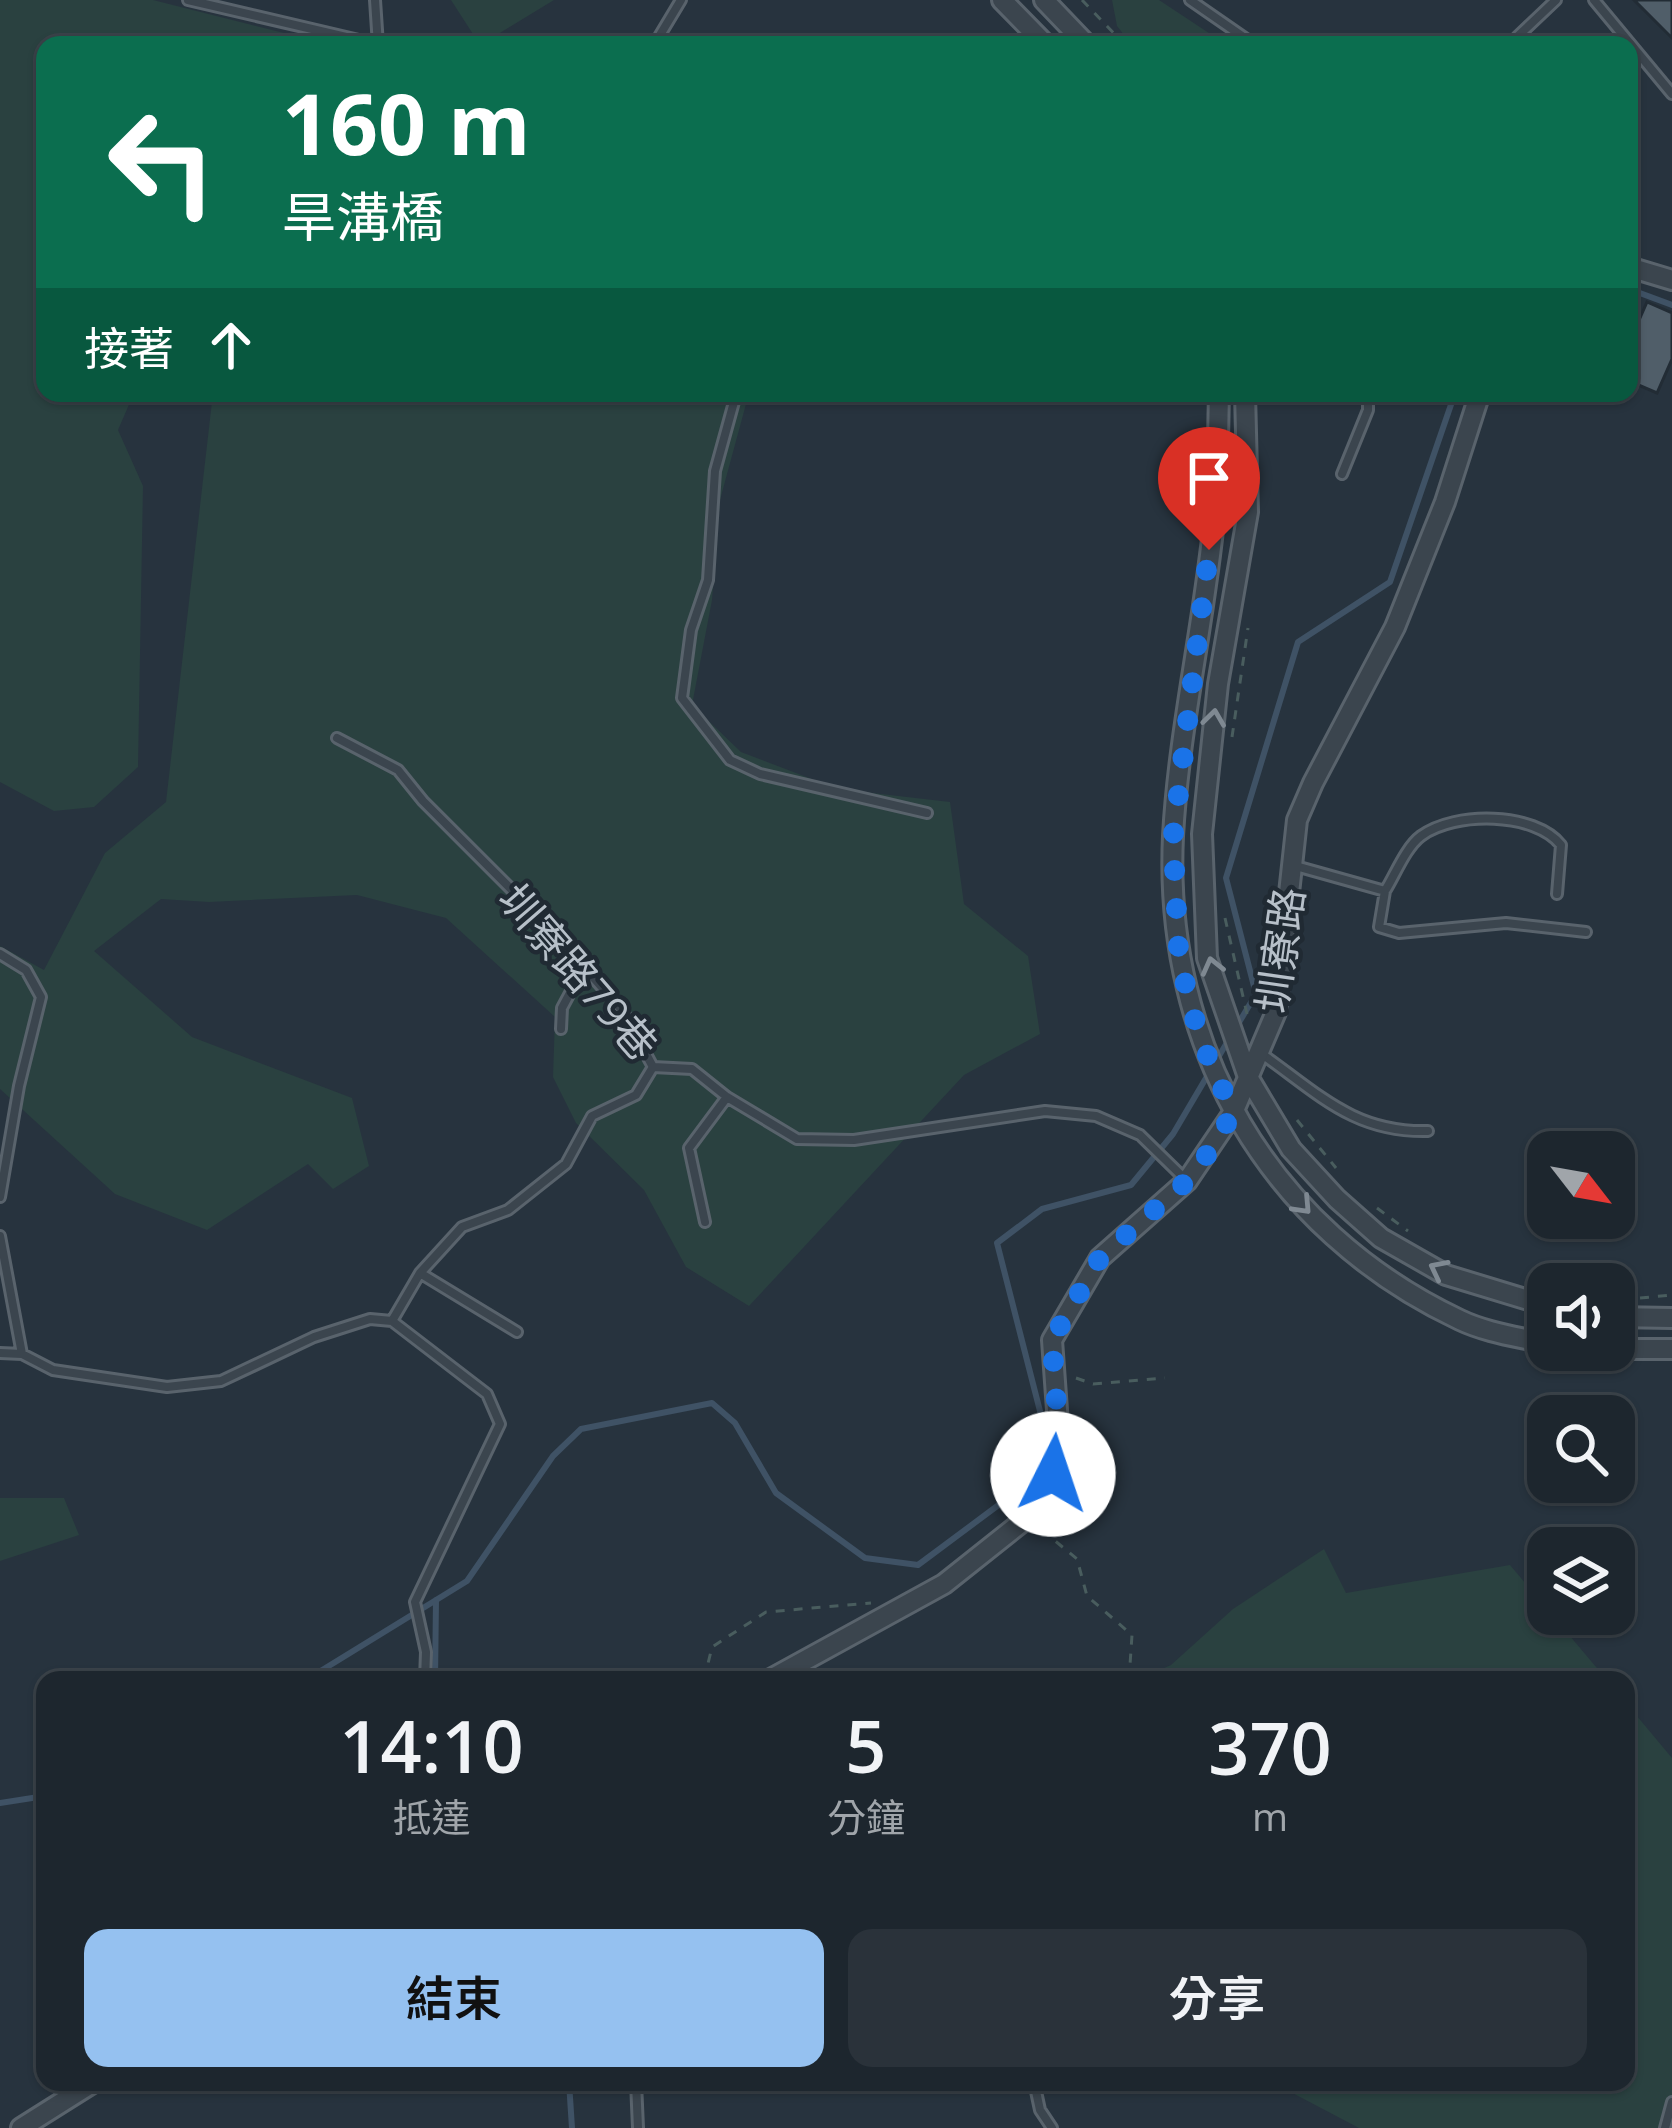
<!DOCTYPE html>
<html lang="zh-TW">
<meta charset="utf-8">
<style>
:root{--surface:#1d262e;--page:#2a323a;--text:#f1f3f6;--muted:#a0a5aa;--line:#3b434a;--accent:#95c1f0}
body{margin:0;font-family:"Open Sans","Noto Sans TC",sans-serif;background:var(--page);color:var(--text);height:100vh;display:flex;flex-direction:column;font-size:45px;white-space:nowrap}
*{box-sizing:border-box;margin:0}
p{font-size:39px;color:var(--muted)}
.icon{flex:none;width:66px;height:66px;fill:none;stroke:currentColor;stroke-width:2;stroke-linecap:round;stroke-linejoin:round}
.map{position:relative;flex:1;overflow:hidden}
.drawer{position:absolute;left:36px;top:1671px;width:1599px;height:420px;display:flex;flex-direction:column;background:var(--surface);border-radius:24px;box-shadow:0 3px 9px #0004,0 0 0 3px var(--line)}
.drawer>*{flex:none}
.top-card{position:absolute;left:36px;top:36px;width:1602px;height:366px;border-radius:24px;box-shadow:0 3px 9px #0004,0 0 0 3px var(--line);background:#0b6e4f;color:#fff;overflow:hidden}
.needle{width:78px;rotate:121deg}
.controls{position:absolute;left:1527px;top:1131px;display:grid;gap:24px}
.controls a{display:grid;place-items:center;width:108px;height:108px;border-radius:24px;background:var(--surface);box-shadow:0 3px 9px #0004,0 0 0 3px var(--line);font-size:60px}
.pin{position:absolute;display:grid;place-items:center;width:102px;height:102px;color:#fff;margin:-123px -51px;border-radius:50% 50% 50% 0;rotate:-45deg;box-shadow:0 0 12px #0007}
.pin .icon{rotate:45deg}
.me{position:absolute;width:132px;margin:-66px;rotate:4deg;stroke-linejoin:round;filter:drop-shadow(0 0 9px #0008)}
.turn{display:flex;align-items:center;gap:42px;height:252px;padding:0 48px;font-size:54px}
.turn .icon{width:156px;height:156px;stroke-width:2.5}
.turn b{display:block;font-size:84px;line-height:102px}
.then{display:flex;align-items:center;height:114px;padding:0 48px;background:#0003;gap:24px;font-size:45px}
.eta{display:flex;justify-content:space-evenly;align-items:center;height:204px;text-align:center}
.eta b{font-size:72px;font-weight:600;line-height:84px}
.cta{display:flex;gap:24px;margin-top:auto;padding:24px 48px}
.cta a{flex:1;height:138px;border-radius:24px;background:var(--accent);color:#111;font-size:48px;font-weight:600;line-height:138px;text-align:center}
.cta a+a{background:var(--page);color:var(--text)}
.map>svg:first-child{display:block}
.green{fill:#2a4140}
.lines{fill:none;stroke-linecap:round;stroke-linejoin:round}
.stream{stroke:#3f5265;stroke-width:6}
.building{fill:#505e69;stroke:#222c35;stroke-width:3}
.service-casing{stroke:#59636c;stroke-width:14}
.tertiary-casing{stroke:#59636c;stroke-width:24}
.path{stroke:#495d5e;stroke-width:3;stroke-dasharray:9 9;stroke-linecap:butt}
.service{stroke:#3b454e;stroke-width:8}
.tertiary{stroke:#3b454e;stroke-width:18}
.oneway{stroke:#7f8992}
.route{stroke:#1a73e8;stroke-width:21;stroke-dasharray:0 37.8}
.labels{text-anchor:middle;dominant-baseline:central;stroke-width:9;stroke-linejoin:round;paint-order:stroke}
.street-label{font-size:42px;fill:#b7c0c9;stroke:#202a33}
</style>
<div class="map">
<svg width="1672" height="2128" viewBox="0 0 1672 2128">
<rect width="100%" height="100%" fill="#27333e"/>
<path class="green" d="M0,0h153l179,45h-287v348h89l-16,37 25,56 -5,281 -44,40 -40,4 -54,-29z
M451,0h103l-74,45z
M1112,0h47l68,45h-95l-15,-19z
M213,393h536l-29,107 -8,100 -20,105 49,47 97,37 112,13 14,102 64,52 12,78 -76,41 -215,231 -63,-39 -42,-77 -68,-67 -23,-46 2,-60 -109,-99 -89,-23 -148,7 -48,-3 -67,52 98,86 160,61 17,68 -36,23 -25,-25 -101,66 -92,-36 -115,-105v-143l44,24 61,-117 61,-51z
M0,1498h64l15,37 -79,26z
M1324,1549l22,44 164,-28 97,115h-469l33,-15 62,-56z
M1626,1703l46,55v370h-313l-76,-40 -4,-6h347z"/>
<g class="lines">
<path class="stream" d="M1629,289l43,16
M1216,1061l40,-67 -30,-116 72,-236 92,-60 65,-189
M306,1680l161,-99 86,-125 28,-27 131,-26 23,20 41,70 89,65 53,7 98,-73 25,-77 -44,-172 45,-34 89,-24 42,-51 36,-61
M435,1680l1,-80
M0,1803l45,-7
M569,2082l3,46"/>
</g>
<path class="building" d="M1634,0h38v38z
M1647,302l25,11v46l-15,34 -28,-12v-38z"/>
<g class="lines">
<defs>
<path id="service" d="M188,0l188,44
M375,0l3,45
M1190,0l65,45
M1594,0l78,94
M654,45l27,-45
M1515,45l2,-8 39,-37
M733,393l1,9 -19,69 -7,109 -17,50 -9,68 48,62 30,14 167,39
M1342,474l26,-64v-17
M337,738l61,32 25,31 124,124 76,86 30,56 39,2 35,28 70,42 57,1 191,-29 51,5 44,19 46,45
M1292,865l93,26 -6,36 20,6 107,-10 80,9
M1385,891c10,-16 21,-44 36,-55 34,-25 114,-24 140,9l-4,49
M0,954l26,16 15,27 -22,89 -19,111
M561,1029l1,-21 22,-41
M1259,1052c59,41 94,81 169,79
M705,1222l-16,-74 38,-51
M0,1236l22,118
M420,1273l97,59
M392,1321l28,-48 42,-46 46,-17 58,-46 26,-48 44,-21 17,-28
M0,1353l22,1 31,16 114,17 54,-6 93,-44 56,-18 22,2 95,73 13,30 -85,178 11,50 -1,28
M636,2082l2,46
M1034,2082l6,28 12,18
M1665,2128l7,-26"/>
<path id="tertiary" d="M1002,0l44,45
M1044,0l43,45
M1629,267l43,13
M1219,393c-1,39 -1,79 -4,118 -10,109 -36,216 -42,325 -10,210 96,394 287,484 27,13 60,17 88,24
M1245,393l3,119 -30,172 -16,150 5,124 41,119 43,72 46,50 44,39 65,37 102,31
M1614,1317l58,1
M1614,1349h58
M769,1680l175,-96 83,-66 17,-24 15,-56 -7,-98 48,-82 87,-77 46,-68 43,-101 21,-192 16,-37 82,-156 50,-125 35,-109
M21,2128l73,-46"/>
</defs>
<use href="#service" class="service-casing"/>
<use href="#tertiary" class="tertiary-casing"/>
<path class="path" d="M1082,0l43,45
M1232,737l16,-109
M1225,918l22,96
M1297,1120l39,48
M1377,1208l31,23
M1640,1298l32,-3
M1076,1378l17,6 72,-6
M1042,1530l35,29 10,37 45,39 -3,45
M704,1680l8,-33 54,-35 105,-9"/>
<use href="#service" class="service"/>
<use href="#tertiary" class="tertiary"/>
</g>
<defs><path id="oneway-chevron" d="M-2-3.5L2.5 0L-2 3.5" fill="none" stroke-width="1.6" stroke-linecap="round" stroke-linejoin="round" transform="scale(3)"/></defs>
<g class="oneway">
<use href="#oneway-chevron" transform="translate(1214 718) rotate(-82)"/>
<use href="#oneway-chevron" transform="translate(1212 966) rotate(-104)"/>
<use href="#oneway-chevron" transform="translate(1303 1206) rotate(47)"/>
<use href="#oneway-chevron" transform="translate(1438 1269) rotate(-153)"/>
</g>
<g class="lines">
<path class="route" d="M1053,1474l6,-36 -7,-98 48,-82 87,-77 28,-37 18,-32 -33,-73 -21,-79 -6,-122 36,-288"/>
</g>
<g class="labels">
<g class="street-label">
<text transform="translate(1279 950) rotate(-82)">圳寮路</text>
<text transform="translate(579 971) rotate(49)">圳寮路79巷</text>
</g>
</g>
</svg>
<div class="controls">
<a><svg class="needle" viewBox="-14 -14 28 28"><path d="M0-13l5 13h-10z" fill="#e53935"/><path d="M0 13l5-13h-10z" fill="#a0a5aa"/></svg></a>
<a><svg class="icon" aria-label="sound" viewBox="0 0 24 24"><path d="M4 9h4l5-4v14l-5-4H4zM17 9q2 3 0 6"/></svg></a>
<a><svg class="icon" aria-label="search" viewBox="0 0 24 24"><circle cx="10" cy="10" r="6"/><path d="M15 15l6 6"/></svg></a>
<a><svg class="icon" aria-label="layers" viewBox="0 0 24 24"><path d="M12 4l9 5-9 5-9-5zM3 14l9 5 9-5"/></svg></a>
</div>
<div class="pin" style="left:1209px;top:550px;background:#d93025"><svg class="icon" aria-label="arrive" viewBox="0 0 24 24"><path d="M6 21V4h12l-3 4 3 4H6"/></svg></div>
<svg class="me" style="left:1053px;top:1474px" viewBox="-20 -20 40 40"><circle r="19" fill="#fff"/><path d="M0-13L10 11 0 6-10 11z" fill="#1a73e8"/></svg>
<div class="top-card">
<div class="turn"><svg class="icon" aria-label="left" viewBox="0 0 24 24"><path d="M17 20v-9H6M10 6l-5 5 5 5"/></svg><div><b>160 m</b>旱溝橋</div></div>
<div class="then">接著<svg class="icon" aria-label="ahead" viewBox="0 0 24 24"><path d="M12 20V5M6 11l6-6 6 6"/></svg></div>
</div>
<section class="drawer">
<div class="eta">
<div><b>14:10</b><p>抵達</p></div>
<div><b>5</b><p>分鐘</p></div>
<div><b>370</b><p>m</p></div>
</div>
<div class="cta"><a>結束</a><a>分享</a></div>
</section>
</div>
